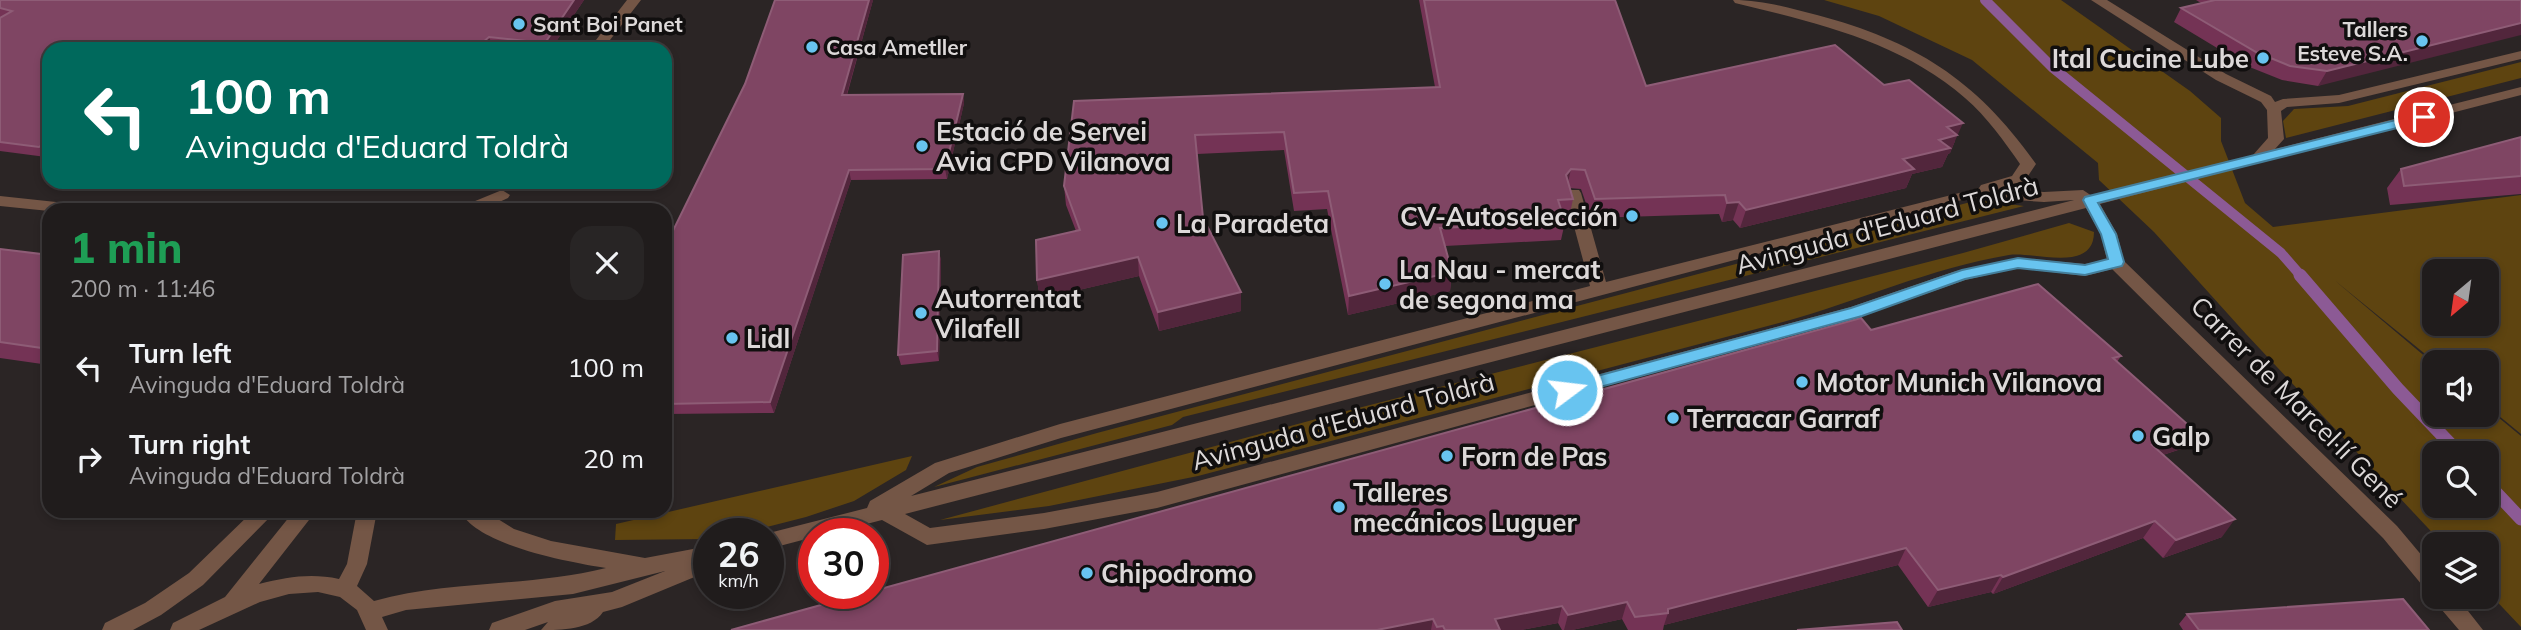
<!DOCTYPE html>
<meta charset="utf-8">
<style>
:root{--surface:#201c1c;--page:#282525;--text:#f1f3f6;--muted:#a2a1a3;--line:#3d3a3b}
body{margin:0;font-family:Mulish,sans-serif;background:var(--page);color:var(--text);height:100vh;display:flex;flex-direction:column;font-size:26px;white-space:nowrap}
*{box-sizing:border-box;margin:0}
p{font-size:23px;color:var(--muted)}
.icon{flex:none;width:38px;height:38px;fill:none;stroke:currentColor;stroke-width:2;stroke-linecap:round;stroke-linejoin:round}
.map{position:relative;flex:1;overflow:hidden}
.drawer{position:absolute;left:42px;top:203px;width:630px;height:315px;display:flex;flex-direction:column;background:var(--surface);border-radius:21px;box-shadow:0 4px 10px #0003,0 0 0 2px var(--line)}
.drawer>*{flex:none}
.top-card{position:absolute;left:42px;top:42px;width:630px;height:147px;border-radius:21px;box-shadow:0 4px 10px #0003,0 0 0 2px var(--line);background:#00695c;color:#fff;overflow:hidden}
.needle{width:46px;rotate:209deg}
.tools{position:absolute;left:2422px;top:259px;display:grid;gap:14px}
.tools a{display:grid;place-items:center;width:77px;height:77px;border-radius:14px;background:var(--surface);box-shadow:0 4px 10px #0003,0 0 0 2px var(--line);font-size:35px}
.speed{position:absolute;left:693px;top:518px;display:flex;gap:14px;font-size:35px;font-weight:700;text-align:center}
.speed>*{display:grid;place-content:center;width:91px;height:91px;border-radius:50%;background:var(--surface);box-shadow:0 4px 10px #0003,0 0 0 2px var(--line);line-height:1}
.speed small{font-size:18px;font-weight:400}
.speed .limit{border:10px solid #d22;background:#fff;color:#111}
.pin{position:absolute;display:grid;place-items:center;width:60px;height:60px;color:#fff;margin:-30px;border:4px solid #fff;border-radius:50%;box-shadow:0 2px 7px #0007}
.me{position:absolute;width:77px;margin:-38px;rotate:75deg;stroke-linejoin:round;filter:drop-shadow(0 0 5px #0008)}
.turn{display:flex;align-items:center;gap:24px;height:147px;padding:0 28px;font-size:32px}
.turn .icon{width:91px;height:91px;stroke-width:2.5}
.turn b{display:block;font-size:49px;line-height:60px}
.round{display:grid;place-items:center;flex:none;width:74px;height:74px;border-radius:21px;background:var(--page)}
.headline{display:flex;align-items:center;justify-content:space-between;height:119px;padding:0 28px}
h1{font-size:42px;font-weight:800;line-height:52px;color:#1e9e55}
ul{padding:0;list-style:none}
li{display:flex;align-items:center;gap:21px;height:91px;padding:0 28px}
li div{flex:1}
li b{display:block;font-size:26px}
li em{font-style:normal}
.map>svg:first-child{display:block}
.green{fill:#5e4410;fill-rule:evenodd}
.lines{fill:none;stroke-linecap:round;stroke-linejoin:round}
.stream-far1{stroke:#8c5a95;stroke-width:10}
.stream{stroke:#8c5a95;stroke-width:13}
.minor{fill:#745646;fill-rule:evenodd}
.wall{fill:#743355}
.shaded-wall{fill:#52263c}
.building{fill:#7f4563;stroke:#8e5c76;stroke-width:2}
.route{fill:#68c4f0;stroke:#447f9c;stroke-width:2}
.poi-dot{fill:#68c4f0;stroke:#110f0f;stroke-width:2.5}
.labels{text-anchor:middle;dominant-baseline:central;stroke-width:7;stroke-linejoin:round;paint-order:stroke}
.far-poi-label{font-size:21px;font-weight:bold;fill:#ddd9d9;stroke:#110f0f;text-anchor:start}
.poi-label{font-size:26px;font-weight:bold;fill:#ddd9d9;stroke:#110f0f;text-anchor:start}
.street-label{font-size:26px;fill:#ddd9d9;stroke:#110f0f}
</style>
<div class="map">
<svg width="2521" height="630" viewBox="0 0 2521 630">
<rect width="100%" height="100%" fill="#2b2525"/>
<path class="green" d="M1824,0h237l129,91 31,27v23l24,62 28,24 248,-32v239l-34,-28v-44h-52l-102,-83 101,85v51h53v-7l34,28v191l-34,-36v-47h-44l-197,-210 -92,-102 -55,-52 -1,-17 -126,-103 -93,-44zM2434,271h53v53h-53zM2434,453h53v53h-53z
M2521,62v16l-235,60 -3,-17 11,-12 54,-3z
M1978,200l46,6 -825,207 -16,4 -11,8 -238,62 43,-20 120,-34z
M2069,223l25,9c0,42 -61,19 -85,23 -78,13 -150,46 -226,67l-585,154 -149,30 -109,14 391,-105 632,-162z
M912,456l-6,14 -52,31 -48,16 -66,17h-31v5l-94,1 1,-16z"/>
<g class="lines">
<path class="stream-far1" d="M1985,0l67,67 229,186 21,24"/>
<path class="stream" d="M2300,275l98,114 61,64
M2487,483l34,36"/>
<path class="minor" d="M627,0h14l-38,49h-14z
M1733,0c30,0 56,8 84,15 98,26 160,65 219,149l-12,18 -23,7 43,3 39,-2 9,6 161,-41 15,-17 -1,-28 -6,-8 -45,-22 -125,-80h16l119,74 45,22 4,6 8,-3 56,-4 182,-44v8l-182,44 -52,4 -6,4 3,28 -9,10 246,-62v8l-421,109 17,30 7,27 273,265 37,44v24l-7,-3 -44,-53 -271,-269 -27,7 -67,-8 -53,12 -103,36 -705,192 -113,21 -117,16 -45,-25 -54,14h-14v3l-46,12v-15h-3l102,-26 3,-7 65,-38 125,-39 530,-138 -25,-93 2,-3h12l2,3 25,89 373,-94 2,-3 31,-9 8,-12c-16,-23 -33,-47 -55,-66 -64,-56 -148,-75 -230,-95zM1973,197l71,5 30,-2 -1163,296 38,-23 112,-35zM2086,208l15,26 6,26 -22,4 -67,-6 -62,13 -105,36 -694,185 -113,21 -114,15 -25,-14z
M502,190l8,5 -2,3 -26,12h-21l2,-4z
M0,196l84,9 8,5 -43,1 -49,-5z
M253,511h23l-73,74 -42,30 -28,15h-31l3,-7 40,-20 44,-30z
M294,511h22l-57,73c28,-7 52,-11 80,-5l8,-15 10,-53h20l-10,53 -10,22 17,15c76,-21 156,-14 232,-33 -36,-6 -128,-22 -146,-57h25l29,18 37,12 94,17 64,-12v25l-87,36 -19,5c-12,18 -42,18 -62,18l7,-8 -23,8h-36l3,-7 63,-22 57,-9 53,-21 -92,23 -167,16 -24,7 6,13h-22l-9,-20 -17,-13 -22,-5 -29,2 -29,8 -61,28h-29l3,-7 52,-26z
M2434,595l23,2 26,33h-24l-23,-27z"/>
</g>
<path class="wall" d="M1,0h583l-33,49h-33l-25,-3 -444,3v106l-3,2 -46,-6v-133l2,-1h-2v-16z
M775,0h98l-26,95 116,-1 1,9 -17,76 -96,1 -77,233 -109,1v-167l80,-163z
M1419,0h196l31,86 238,-1 71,56 -5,12 -2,1 -6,13 -30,7 -6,14 -166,40 -7,-8 -11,2 -3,-8 -128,4 -10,-29 -12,-1 4,11 -4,19h-5l1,4 -4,18 -116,6 7,26 -2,19 -102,24 -21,-106 -33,2 -10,-61 -87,4 6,64 38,74v19l-82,20 -20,-55 -99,23 -3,-19 39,-49 -10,-26 -2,-19 10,-85 361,-14z
M2196,0h325l-203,86 -36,-6 -35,-14 -73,-44 7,-14 20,-5z
M2521,137v57l-131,11 -3,-17 14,-19z
M0,249l49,6v110l-49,-7z
M939,251l2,10 -2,100 -38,4 -3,-10z
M1871,330l250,26 -4,6 67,86 -21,7 59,82 -59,21 -20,-20 -150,56 -2,-2 -63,15 -30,-42 -234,60 -1,5h-35l-6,-11 -50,11h-10l-4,-7 -37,7h-790z
M2187,614l242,16h-246l-4,-6z"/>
<path class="shaded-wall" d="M574,0h10l-33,49h-4l-2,-6z
M869,0h4l-29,104 -2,-9z
M2521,23v12l-203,51 9,-15z
M489,37l4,9 -3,3h-15z
M963,94l1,9 -17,76 -2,-10z
M1963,123l-8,18 -5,12 -2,1 -6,13 -30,7 -6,14 -166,40 6,-18 193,-70 8,-13z
M49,140v15l-3,2 -7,-10z
M1571,169l-4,18 -1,-12z
M849,170l2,10 -77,233 -4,-11z
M1739,202l-6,18 -11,2 5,-19z
M939,251l2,10 -2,100 -2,-10z
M1138,257l1,19 -99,23 -3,-19z
M1452,272l-2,19 -102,24 1,-19z
M1241,292v19l-82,20 -1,-19z
M2195,431l-11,17 -43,14 11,-17z
M2235,519l-13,18 -59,21 13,-18z
M2155,521l-12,17 -150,56 10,-17z
M1906,548l-8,17 -234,60 4,-12v-4z
M2001,575l-10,17 -63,15 10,-17z
M1627,602l-5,17 -50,11h-8l4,-15z
M1562,606l-4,17 -37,7h-28l2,-11z
M1433,619l-2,11h-54z"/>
<path class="building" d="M1,0h573l-29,43 -56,-6 -14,12h-426v91l-10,7 -39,-5v-124l12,-7 -12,-3v-7z
M775,0h94l-27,95 121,-1 -18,75 -96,1 -79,232 -105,2v-157l80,-163z
M1424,0h191l31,86 189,-41 49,40 25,-5 54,43 -16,4 10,8 -18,5 11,8 -47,11 11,10 -168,41 -7,-8 -12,1 -2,-8 -130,4 -10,-29 -14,-1 -5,6 7,24 -15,1 7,22 -125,6 12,44 -103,24 -21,-105 -34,2 -10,-61 -89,3 8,83 38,74 -83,20 -20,-55 -101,23 -1,-40 44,-10 -16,-44 10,-85 366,-14z
M2215,0h306v23l-194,48 -37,-5 -34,-14 -75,-44z
M2521,137v39l-117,10 -3,-17z
M0,249l49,6v94l-49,-7z
M939,251l-2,100 -39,4 5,-100z
M2038,284l83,72 -8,2 82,73 -43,14 83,74 -59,21 -21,-19 -152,56 -2,-2 -63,15 -32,-42 -238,61v4l-33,4 -8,-15 -59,13 -6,-9 -67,13 5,11h-55l-2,-4 -6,1 -4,-8 -56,11h-646l133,-37h9v-2l988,-273 10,12z
M2403,599l26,31h-230l-12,-16z
M1897,622l5,8h-105z"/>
<path class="route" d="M2424,113l5,1v6l-331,83 18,31 8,28 -2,4 -37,9 -67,-7 -53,11 -103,37 -295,80 -8,-6 8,-6 284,-76 111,-38 56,-12 67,7 23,-6 -7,-25 -18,-34 2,-3z"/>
<g class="poi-dot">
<circle cx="519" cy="24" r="7"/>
<circle cx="2422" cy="41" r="7"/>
<circle cx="812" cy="47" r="7"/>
<circle cx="2263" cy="58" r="7"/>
<circle cx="922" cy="146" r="7"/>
<circle cx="1632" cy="216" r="7"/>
<circle cx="1162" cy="223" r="7"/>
<circle cx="1385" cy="284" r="7"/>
<circle cx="921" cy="313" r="7"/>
<circle cx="732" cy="338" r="7"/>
<circle cx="1802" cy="382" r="7"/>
<circle cx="1673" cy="418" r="7"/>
<circle cx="2138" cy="436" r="7"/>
<circle cx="1447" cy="456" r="7"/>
<circle cx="1339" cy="507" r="7"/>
<circle cx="1087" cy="573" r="7"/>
</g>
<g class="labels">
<g class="far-poi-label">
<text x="533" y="24">Sant Boi Panet</text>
<text x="2408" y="29" text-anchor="end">Tallers<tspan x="2408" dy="24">Esteve S.A.</tspan></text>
<text x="826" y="47">Casa Ametller</text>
</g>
<g class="poi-label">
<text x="2249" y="58" text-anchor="end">Ital Cucine Lube</text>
<text x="936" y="131">Estació de Servei<tspan x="936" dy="30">Avia CPD Vilanova</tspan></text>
<text x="1618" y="216" text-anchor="end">CV-Autoselección</text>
<text x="1176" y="223">La Paradeta</text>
<text x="1399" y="269">La Nau - mercat<tspan x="1399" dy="30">de segona ma</tspan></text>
<text x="935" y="298">Autorrentat<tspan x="935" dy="30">Vilafell</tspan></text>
<text x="746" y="338">Lidl</text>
<text x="1816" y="382">Motor Munich Vilanova</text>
<text x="1687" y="418">Terracar Garraf</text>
<text x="2152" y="436">Galp</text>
<text x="1461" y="456">Forn de Pas</text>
<text x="1353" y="492">Talleres<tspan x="1353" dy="30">mecánicos Luguer</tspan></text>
<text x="1101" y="573">Chipodromo</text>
</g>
<g class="street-label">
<text transform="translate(1887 225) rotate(-15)">Avinguda d'Eduard Toldrà</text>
<text transform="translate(2297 402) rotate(45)">Carrer de Marcel·lí Gené</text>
<text transform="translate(1343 421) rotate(-15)">Avinguda d'Eduard Toldrà</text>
</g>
</g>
</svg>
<div class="tools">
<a><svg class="needle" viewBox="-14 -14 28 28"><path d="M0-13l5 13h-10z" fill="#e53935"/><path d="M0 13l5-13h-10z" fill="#a2a1a3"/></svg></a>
<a><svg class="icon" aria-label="sound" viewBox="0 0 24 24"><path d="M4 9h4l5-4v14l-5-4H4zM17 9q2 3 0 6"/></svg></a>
<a><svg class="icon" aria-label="search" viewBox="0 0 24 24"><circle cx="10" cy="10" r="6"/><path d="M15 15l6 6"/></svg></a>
<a><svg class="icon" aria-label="layers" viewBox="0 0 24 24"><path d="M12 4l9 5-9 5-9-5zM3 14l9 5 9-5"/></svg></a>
</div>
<div class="speed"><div>26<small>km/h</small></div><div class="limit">30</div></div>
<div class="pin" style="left:2424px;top:117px;background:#d93025"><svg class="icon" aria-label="arrive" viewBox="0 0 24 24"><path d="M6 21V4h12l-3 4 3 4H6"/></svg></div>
<svg class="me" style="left:1567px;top:390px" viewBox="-20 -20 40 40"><circle r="17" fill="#68c4f0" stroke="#fff" stroke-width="3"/><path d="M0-11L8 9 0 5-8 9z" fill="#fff"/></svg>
<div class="top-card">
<div class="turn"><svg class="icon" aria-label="left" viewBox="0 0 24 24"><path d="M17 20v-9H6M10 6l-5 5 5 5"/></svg><div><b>100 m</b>Avinguda d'Eduard Toldrà</div></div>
</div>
<section class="drawer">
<div class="headline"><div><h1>1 min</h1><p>200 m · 11:46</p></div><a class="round"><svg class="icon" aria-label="close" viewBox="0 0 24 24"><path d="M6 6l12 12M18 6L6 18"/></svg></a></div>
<ul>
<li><svg class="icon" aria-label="left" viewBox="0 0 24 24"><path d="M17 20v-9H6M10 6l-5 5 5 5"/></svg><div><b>Turn left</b><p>Avinguda d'Eduard Toldrà</p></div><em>100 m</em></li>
<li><svg class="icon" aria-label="right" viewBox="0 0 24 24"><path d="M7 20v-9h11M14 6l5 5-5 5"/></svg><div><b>Turn right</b><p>Avinguda d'Eduard Toldrà</p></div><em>20 m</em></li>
</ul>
</section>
</div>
